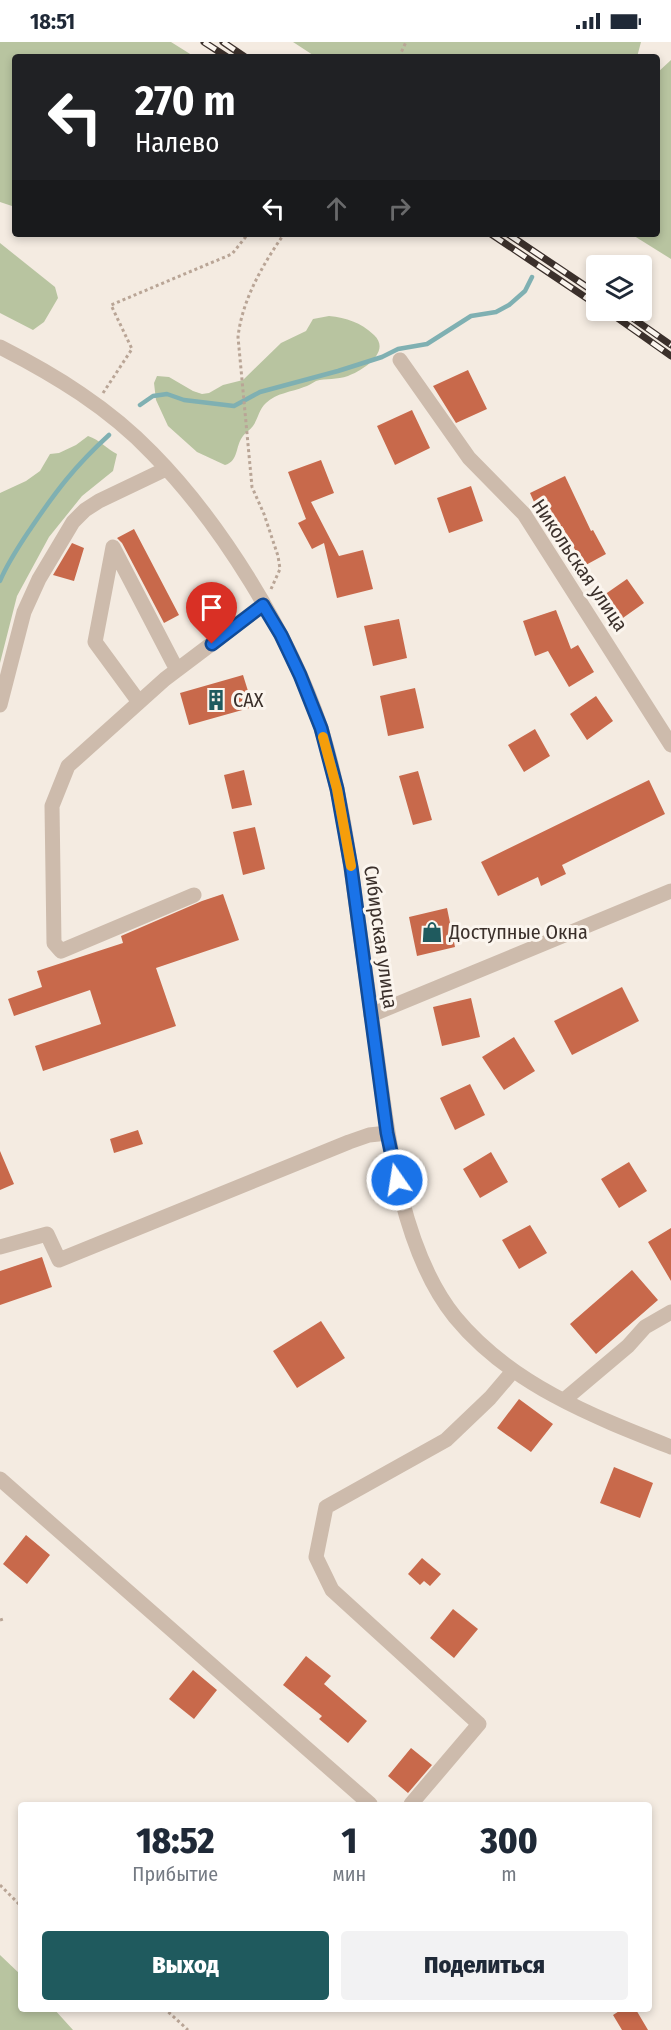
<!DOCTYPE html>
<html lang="ru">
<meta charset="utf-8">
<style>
:root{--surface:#fff;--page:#f2f2f3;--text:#1f2937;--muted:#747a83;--accent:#1f5a5e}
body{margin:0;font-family:"Fira Sans Condensed",sans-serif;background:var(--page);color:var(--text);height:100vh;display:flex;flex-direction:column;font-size:22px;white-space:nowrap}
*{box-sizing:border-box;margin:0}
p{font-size:20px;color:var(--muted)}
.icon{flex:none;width:33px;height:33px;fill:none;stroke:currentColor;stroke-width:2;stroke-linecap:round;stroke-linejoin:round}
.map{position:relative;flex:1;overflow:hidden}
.details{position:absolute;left:18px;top:1760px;width:634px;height:210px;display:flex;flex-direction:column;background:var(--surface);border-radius:6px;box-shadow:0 3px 9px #0003}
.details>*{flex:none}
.top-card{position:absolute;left:12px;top:12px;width:648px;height:183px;border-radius:6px;box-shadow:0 3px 9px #0003;background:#202124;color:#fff;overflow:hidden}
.controls{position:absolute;left:586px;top:213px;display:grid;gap:12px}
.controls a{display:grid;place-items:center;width:66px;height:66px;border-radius:6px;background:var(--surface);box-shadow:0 3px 9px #0003;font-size:30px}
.pin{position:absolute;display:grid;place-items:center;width:51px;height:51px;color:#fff;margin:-62px -26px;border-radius:50% 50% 50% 0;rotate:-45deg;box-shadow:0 0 6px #0007}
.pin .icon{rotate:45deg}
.me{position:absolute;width:66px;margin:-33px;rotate:347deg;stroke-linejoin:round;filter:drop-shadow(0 0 4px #0008)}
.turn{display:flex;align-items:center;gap:21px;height:126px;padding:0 24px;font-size:27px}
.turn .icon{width:78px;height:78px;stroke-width:2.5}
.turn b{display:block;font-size:42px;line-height:51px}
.lanes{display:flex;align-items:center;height:57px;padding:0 24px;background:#0003;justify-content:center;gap:30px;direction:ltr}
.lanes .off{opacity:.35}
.eta{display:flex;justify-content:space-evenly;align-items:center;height:102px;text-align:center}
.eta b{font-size:36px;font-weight:800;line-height:42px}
.primary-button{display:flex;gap:12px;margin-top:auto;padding:12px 24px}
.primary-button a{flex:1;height:69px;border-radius:6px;background:var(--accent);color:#fff;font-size:24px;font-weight:800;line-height:69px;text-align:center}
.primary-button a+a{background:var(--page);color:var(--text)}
.status{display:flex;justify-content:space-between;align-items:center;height:42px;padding:0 30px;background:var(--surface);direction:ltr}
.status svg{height:16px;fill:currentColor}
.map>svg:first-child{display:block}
.green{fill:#b8c4a0}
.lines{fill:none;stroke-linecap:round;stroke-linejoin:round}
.stream{stroke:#7fb0b2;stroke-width:4.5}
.building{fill:#c8694b}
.path{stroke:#b9a596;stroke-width:3;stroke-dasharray:3 3;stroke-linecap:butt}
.minor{stroke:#cdbbac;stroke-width:15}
.rail-casing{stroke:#3b302b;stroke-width:7}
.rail{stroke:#fbf5ee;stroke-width:4.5;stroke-dasharray:14;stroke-linecap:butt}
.route-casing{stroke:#114b97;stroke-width:15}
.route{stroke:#1a73e8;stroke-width:10}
.slow{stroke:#f59e0b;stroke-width:10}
.labels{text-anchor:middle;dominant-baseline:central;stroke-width:6;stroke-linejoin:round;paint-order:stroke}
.street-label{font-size:20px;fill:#3b302b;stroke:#fbf5ee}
.poi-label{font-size:20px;fill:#3b302b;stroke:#fbf5ee;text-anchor:start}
</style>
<div class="status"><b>18:51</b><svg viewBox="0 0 49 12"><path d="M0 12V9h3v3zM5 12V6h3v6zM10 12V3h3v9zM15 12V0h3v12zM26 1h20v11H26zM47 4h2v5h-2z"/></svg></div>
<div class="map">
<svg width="671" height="1988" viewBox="0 0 671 1988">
<rect width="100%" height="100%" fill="#f4ebe1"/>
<path class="green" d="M0,0h171l24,15h-180v150l-15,-5z
M293,0h348l-4,15h-321z
M671,18v199l-40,-25h26v-161z
M0,201l55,44 3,11 -14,24 -11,8 -33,-17z
M329,274c18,2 31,6 45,19 18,17 -12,36 -26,41 -11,4 -22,2 -32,5 -4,2 -8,5 -12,6 -12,5 -28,6 -38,16 -7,6 -8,16 -13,23 -3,4 -7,6 -10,10 -8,10 -4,25 -18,29l-28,-13 -29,-26 -12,-26 -2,-17 3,-7 12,1 24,14 9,3 7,-1 14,-8 20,-5 38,-37 25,-12 7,-12z
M88,394c12,4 19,13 29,18l-4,17 -31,25 -33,41 -32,59 -17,67v-170l26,-12 14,-10 10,-17 9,-1 17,-8z
M0,1913l21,20v33l33,1 19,21h-73z"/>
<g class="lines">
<path class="stream" d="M140,363l13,-9 14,-2 17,6 50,6 26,-14 78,-21 44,-14 16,-8 29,-5 44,-28 25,-4 13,-7 16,-14 7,-14
M0,539c8,-19 19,-35 31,-53 25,-37 44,-62 78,-93"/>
</g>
<path class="building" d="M468,328l19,39 -31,14 -23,-37z
M412,368l18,38 -35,17 -18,-39z
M321,418l13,33 -23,9 28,54 24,-6 10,39 -36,9 -13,-55 -12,6 -14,-26 8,-4 -18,-47z
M565,434l26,55 2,-1 13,24 -22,12 -22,-40 -14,7 -18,-40z
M471,444l12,35 -34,12 -12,-35z
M134,487l45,86 -15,8 -42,-80 -5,-5z
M72,501l12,5 -10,33 -21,-6z
M627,537l17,24 -24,17 -16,-25z
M556,568l15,39 7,-4 16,27 -25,15 -21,-36 -13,5 -12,-35z
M399,577l8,39 -34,8 -9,-40z
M243,633l10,32 -64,18 -9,-32z
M415,646l9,40 -36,8 -8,-40z
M596,654l17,25 -26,19 -17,-26z
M535,687l15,27 -26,16 -16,-27z
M244,728l8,35 -20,4 -8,-34z
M418,729l14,49 -19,5 -14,-49z
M649,738l16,34 -103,51 4,9 -25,12 -3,-9 -40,19 -17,-34z
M255,785l10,42 -22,6 -10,-43z
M223,852l16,46 -83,28 20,58 -133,45 -8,-25 66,-22 -11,-34 -76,26 -6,-17 34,-12 -5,-16 86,-28 -2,-7 81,-35z
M447,866l8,39 -38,9 -8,-39z
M622,945l17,34 -67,34 -18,-34z
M471,956l9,39 -38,9 -9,-39z
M514,995l21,34 -31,19 -22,-33z
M470,1042l15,31 -30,15 -15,-32z
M138,1088l5,14 -29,9 -4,-14z
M0,1109l14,33 -14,6z
M491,1110l17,30 -28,16 -17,-29z
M629,1120l18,29 -28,17 -18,-29z
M530,1183l17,28 -28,16 -17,-29z
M671,1186v53l-23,-39z
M42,1215l10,30 -52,18v-34z
M632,1228l26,30 -62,54 -26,-30z
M321,1279l24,37 -48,30 -24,-37z
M519,1357l34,25 -22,28 -34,-24z
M614,1425l39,16 -13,35 -40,-15z
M26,1493l24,20 -23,29 -24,-20z
M422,1516l19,16 -11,12 -6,-5 -4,4 -12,-11z
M453,1567l25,20 -24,29 -24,-20z
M306,1614l25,20 -7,8 43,37 -19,22 -29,-24 3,-3 -39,-31z
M193,1628l24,20 -23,29 -25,-20z
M411,1706l21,17 -24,28 -20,-17z
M624,1966h11l13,22h-26l-9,-15z"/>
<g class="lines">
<path class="path" d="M399,15l7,-15
M103,351l29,-44 -21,-44 121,-51 16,-20
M271,547l9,-20 -2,-13 -14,-42 -12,-27 -14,-150c4,-37 25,-73 46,-103
M0,1578l3,-1
M0,1843l21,21
M164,1966l24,22"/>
<path class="minor" d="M0,305c55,28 109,61 152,106 69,70 138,182 169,275 18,57 27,117 35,176 7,50 14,101 21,151 11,82 24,195 78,262 55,67 137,99 216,130
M400,318l69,98 55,56 147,231
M139,660l-44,-60 18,-95 64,123
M0,663l24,-93 15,-33 34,-57 12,-12 14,-9 67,-32
M194,853l-133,56 -7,-8 -2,-137 16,-40 97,-87 98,-74
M371,973l300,-124
M0,1205l47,-13 12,26 290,-118 20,-7 19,-2
M564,1358l64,-54 17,-19 26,-15
M0,1437l370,325
M411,1762l68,-80 -147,-134 -16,-33 10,-50 120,-67 44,-42 23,-27"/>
<defs>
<path id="rail" d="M204,0l23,15
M223,0l22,15
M491,192l106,71
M508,192l82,55
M606,268l65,46
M624,270l47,33"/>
</defs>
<use href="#rail" class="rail-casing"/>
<use href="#rail" class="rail"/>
</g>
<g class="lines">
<defs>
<path id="route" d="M212,602l51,-39 18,30 19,40 21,53 16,61 14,78 36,266 10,47"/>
</defs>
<use href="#route" class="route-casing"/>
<use href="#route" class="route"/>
<path class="slow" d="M323,695l14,52 14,77"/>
</g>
<defs>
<symbol id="building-bare" viewBox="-9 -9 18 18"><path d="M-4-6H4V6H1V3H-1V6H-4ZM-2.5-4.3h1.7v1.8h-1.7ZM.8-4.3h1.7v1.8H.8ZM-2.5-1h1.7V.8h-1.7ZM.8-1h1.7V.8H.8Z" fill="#1f5a5e" stroke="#fbf5ee" stroke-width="2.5" paint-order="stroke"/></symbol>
<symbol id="shop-bare" viewBox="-9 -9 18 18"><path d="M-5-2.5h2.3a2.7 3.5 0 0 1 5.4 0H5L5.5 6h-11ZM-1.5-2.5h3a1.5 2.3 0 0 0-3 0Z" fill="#1f5a5e" stroke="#fbf5ee" stroke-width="2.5" paint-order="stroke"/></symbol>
</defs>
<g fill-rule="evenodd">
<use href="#building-bare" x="201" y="643" width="30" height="30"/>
<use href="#shop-bare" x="417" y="875" width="30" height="30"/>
</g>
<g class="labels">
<g class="street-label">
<text transform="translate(580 523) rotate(56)">Никольская улица</text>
<text transform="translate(381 895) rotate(82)">Сибирская улица</text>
</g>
<g class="poi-label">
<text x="233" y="658">САХ</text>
<text x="449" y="890">Доступные Окна</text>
</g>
</g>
</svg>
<div class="controls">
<a><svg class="icon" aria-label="layers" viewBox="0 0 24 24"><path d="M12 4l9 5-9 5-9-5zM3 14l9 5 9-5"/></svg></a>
</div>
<div class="pin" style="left:212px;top:602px;background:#d93025"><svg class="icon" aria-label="arrive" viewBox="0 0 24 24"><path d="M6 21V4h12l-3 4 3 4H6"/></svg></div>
<svg class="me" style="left:397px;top:1138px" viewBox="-20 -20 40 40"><circle r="17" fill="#1a73e8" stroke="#fff" stroke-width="3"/><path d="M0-11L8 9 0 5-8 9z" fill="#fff"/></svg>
<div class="top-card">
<div class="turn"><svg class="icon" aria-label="left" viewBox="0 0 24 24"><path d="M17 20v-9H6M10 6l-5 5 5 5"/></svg><div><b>270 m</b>Налево</div></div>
<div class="lanes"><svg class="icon" aria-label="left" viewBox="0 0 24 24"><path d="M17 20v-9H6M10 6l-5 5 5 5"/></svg><svg class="icon off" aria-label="ahead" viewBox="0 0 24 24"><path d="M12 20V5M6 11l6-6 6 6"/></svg><svg class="icon off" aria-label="right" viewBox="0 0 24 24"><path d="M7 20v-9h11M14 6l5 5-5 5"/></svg></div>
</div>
<section class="details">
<div class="eta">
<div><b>18:52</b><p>Прибытие</p></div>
<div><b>1</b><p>мин</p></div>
<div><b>300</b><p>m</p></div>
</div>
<div class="primary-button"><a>Выход</a><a>Поделиться</a></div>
</section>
</div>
